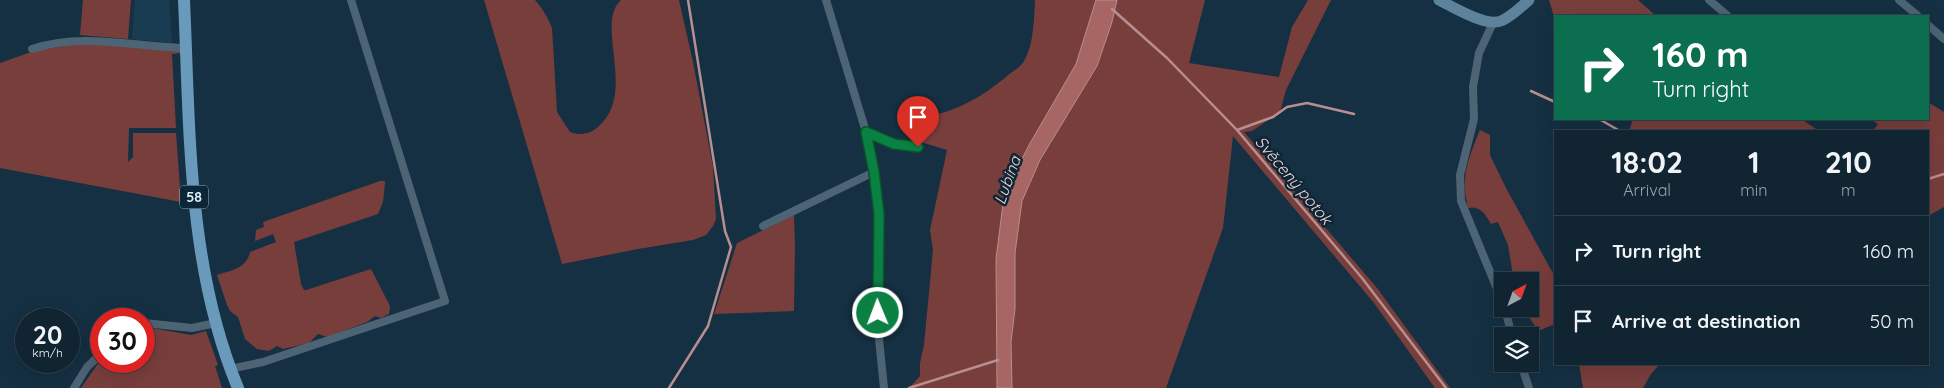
<!DOCTYPE html>
<meta charset="utf-8">
<style>
:root{--surface:#102432;--page:#1e303e;--text:#f1f3f6;--muted:#9ca4ac;--line:#30414d}
body{margin:0;font-family:Quicksand,sans-serif;background:var(--page);color:var(--text);height:100vh;display:flex;flex-direction:column;font-size:19px;white-space:nowrap}
*{box-sizing:border-box;margin:0}
p{font-size:16px;color:var(--muted)}
.icon{flex:none;width:28px;height:28px;fill:none;stroke:currentColor;stroke-width:2;stroke-linecap:round;stroke-linejoin:round}
.map{position:relative;flex:1;overflow:hidden}
.details{position:absolute;left:1554px;top:130px;width:375px;height:235px;display:flex;flex-direction:column;background:var(--surface);border-radius:0px;box-shadow:0 5px 20px #0002,0 0 0 1px var(--line)}
.details>*{flex:none}
.top-card{position:absolute;left:1554px;top:15px;width:375px;height:105px;border-radius:0px;box-shadow:0 5px 20px #0002,0 0 0 1px var(--line);background:#0b6e4f;color:#fff;overflow:hidden}
.needle{width:32px;rotate:41deg}
.buttons{position:absolute;left:1494px;top:272px;display:grid;gap:10px}
.buttons a{display:grid;place-items:center;width:45px;height:45px;border-radius:0px;background:var(--surface);box-shadow:0 5px 20px #0002,0 0 0 1px var(--line);font-size:25px}
.speed{position:absolute;left:15px;top:308px;display:flex;gap:10px;font-size:25px;font-weight:700;text-align:center}
.speed>*{display:grid;place-content:center;width:65px;height:65px;border-radius:50%;background:var(--surface);box-shadow:0 5px 20px #0002,0 0 0 1px var(--line);line-height:1}
.speed small{font-size:12px;font-weight:400}
.speed .limit{border:8px solid #d22;background:#fff;color:#111}
.pin{position:absolute;display:grid;place-items:center;width:42px;height:42px;color:#fff;margin:-51px -21px;border-radius:50% 50% 50% 0;rotate:-45deg;box-shadow:0 0 5px #0007}
.pin .icon{rotate:45deg}
.me{position:absolute;width:55px;margin:-28px;rotate:359deg;stroke-linejoin:round;filter:drop-shadow(0 0 4px #0008)}
.turn{display:flex;align-items:center;gap:18px;height:105px;padding:0 15px;font-size:22px}
.turn .icon{width:65px;height:65px;stroke-width:2.5}
.turn b{display:block;font-size:35px;line-height:42px}
.eta{display:flex;justify-content:space-evenly;align-items:center;height:85px;text-align:center}
.eta b{font-size:30px;font-weight:700;line-height:35px}
ul{padding:0;list-style:none}
li{display:flex;align-items:center;gap:15px;height:70px;padding:0 15px;border-top:1px solid var(--line)}
li div{flex:1}
li b{display:block;font-size:19px}
li em{font-style:normal}
.map>svg:first-child{display:block}
.built{fill:#193c52}
.green{fill:#783e3c}
.water{fill:#a76663;stroke:#b88f90}
.lines{fill:none;stroke-linecap:round;stroke-linejoin:round}
.stream{stroke:#b88f90;stroke-width:2.5}
.street{stroke:#4d6474;stroke-width:8}
.secondary{stroke:#5d829c;stroke-width:11}
.primary{stroke:#6999bb;stroke-width:12}
.route-casing{stroke:#07532c;stroke-width:12}
.route{stroke:#0b8043;stroke-width:9}
.labels{text-anchor:middle;dominant-baseline:central;stroke-width:5;stroke-linejoin:round;paint-order:stroke}
.shield{fill:#0a2637;stroke:#9eb2bf;stroke-width:1}
.shield-label{font-size:14px;font-weight:bold;fill:#deeef9}
.water-label{font-size:16px;font-style:italic;fill:#fad1cf;stroke:#0a2637}
</style>
<div class="map">
<svg width="1944" height="388" viewBox="0 0 1944 388">
<rect width="100%" height="100%" fill="#153042"/>
<path class="built" d="M135,0h34l3,43 -40,-4z"/>
<path class="green" d="M83,0h48l-3,39 -48,-4z
M484,0h51c8,9 13,18 17,28l5,84 13,20c10,4 20,2 28,-5 40,-35 -4,-102 23,-127h58l14,62 20,105 3,52 -3,7 -7,9 -13,5 -55,9 -76,15z
M1035,0h61l-20,64 -47,81 -16,32 -10,27 -7,55 1,129h-88l11,-12v-13l4,-18 9,-95 -3,-20 17,-80 -23,-7 -4,1 -13,-10 -10,-20c41,10 80,-13 110,-38 5,-4 14,-9 17,-15 10,-17 10,-42 11,-61z
M1117,0h88l-16,63 90,14 13,-50 16,-27h23l-45,90 -6,22 -28,19 -8,1 133,156 73,100h-15l-61,-85 -141,-167 -10,92 -57,160h-154l-1,-46 4,-33v-56l7,-52 18,-41 57,-94 15,-44z
M1549,0h89l18,16h-101v4z
M81,43l100,8v2l-9,1 4,74h-47l-1,34 5,-5v-24h43l4,55h8v5l-8,1 1,8 -181,-34v-105l34,-12z
M1928,102l16,10v95l-16,9v-85h-55l5,-7 -8,-5h58z
M1633,119h168l18,12h-190z
M1480,130l10,5v20l16,33 49,89v47l-17,7 -14,-22h6v-28h-16l-6,-36 -10,-23 -7,2c-5,-9 -11,-19 -23,-16 -8,-32 0,-48 12,-78z
M380,181h5v2l-2,19 -5,12 -84,28 7,42 3,6h2l65,-21 19,37 -1,8 -8,4 -6,-2 -8,6 -40,15 -9,-3 -9,9 -26,6 -6,-3 -8,5 -12,-2 -12,-10 -7,-22 -8,-6 -3,-6 -10,-30c15,-5 29,-6 33,-23l26,-10 -3,-8 -18,7 1,-11 8,-3 -1,-5z
M794,215l1,29 -1,67 -80,3 23,-71z
M146,327l45,8 15,-4 12,34 -3,1 7,22h-141l16,-23 4,-4h43v-33z
M1579,364h81l-9,10 -8,14h-60z"/>
<path class="water" d="M1096,0h21l-5,22 -15,44 -57,94 -18,41 -7,52v56l-4,33 1,46h-15l-1,-129 7,-55 10,-27 16,-32 47,-81z"/>
<g class="lines">
<path class="stream" d="M1112,9l55,49 70,72 125,148 84,110
M1531,91l24,11
M1599,119l21,12
M1237,130l36,-13 14,-10 20,-4 47,11
M1928,179l16,-5
M669,388l39,-62 23,-79 -6,-16 -37,-231
M909,388l89,-28"/>
<path class="street" d="M826,0l40,132 8,40 5,42 -1,115 6,59
M1709,0l19,16
M1899,0l19,16
M1493,23l-14,30 -6,34 1,32 -14,56 1,26 41,100
M1928,25l16,14
M32,49c50,-17 103,-2 154,-1
M866,132l28,12 23,3
M763,226l111,-54
M1505,309l7,27
M144,323l48,5 24,-5
M1521,364l8,24
M230,369l33,-7 182,-61 -94,-301
M74,388l13,-21 14,-13"/>
<path class="secondary" d="M1439,0c14,7 47,27 62,21 10,-4 20,-14 28,-21"/>
<path class="primary" d="M184,0c6,130 3,266 54,388"/>
</g>
<g class="lines">
<defs>
<path id="route" d="M878,313l1,-99 -5,-42 -8,-40 28,12 24,3"/>
</defs>
<use href="#route" class="route-casing"/>
<use href="#route" class="route"/>
</g>
<g class="labels">
<rect class="shield" x="180" y="185.5" width="28" height="23" rx="4"/>
<g class="shield-label">
<text x="194" y="197">58</text>
</g>
<g class="water-label">
<text transform="translate(1007 180) rotate(-70)">Lubina</text>
<text transform="translate(1294 180) rotate(50)">Svěcený potok</text>
</g>
</g>
</svg>
<div class="buttons">
<a><svg class="needle" viewBox="-14 -14 28 28"><path d="M0-13l5 13h-10z" fill="#e53935"/><path d="M0 13l5-13h-10z" fill="#9ca4ac"/></svg></a>
<a><svg class="icon" aria-label="layers" viewBox="0 0 24 24"><path d="M12 4l9 5-9 5-9-5zM3 14l9 5 9-5"/></svg></a>
</div>
<div class="speed"><div>20<small>km/h</small></div><div class="limit">30</div></div>
<div class="pin" style="left:918px;top:147px;background:#d93025"><svg class="icon" aria-label="arrive" viewBox="0 0 24 24"><path d="M6 21V4h12l-3 4 3 4H6"/></svg></div>
<svg class="me" style="left:878px;top:313px" viewBox="-20 -20 40 40"><circle r="17" fill="#0b8043" stroke="#fff" stroke-width="3"/><path d="M0-11L8 9 0 5-8 9z" fill="#fff"/></svg>
<div class="top-card">
<div class="turn"><svg class="icon" aria-label="right" viewBox="0 0 24 24"><path d="M7 20v-9h11M14 6l5 5-5 5"/></svg><div><b>160 m</b>Turn right</div></div>
</div>
<section class="details">
<div class="eta">
<div><b>18:02</b><p>Arrival</p></div>
<div><b>1</b><p>min</p></div>
<div><b>210</b><p>m</p></div>
</div>
<ul>
<li><svg class="icon" aria-label="right" viewBox="0 0 24 24"><path d="M7 20v-9h11M14 6l5 5-5 5"/></svg><div><b>Turn right</b></div><em>160 m</em></li>
<li><svg class="icon" aria-label="arrive" viewBox="0 0 24 24"><path d="M6 21V4h12l-3 4 3 4H6"/></svg><div><b>Arrive at destination</b></div><em>50 m</em></li>
</ul>
</section>
</div>
